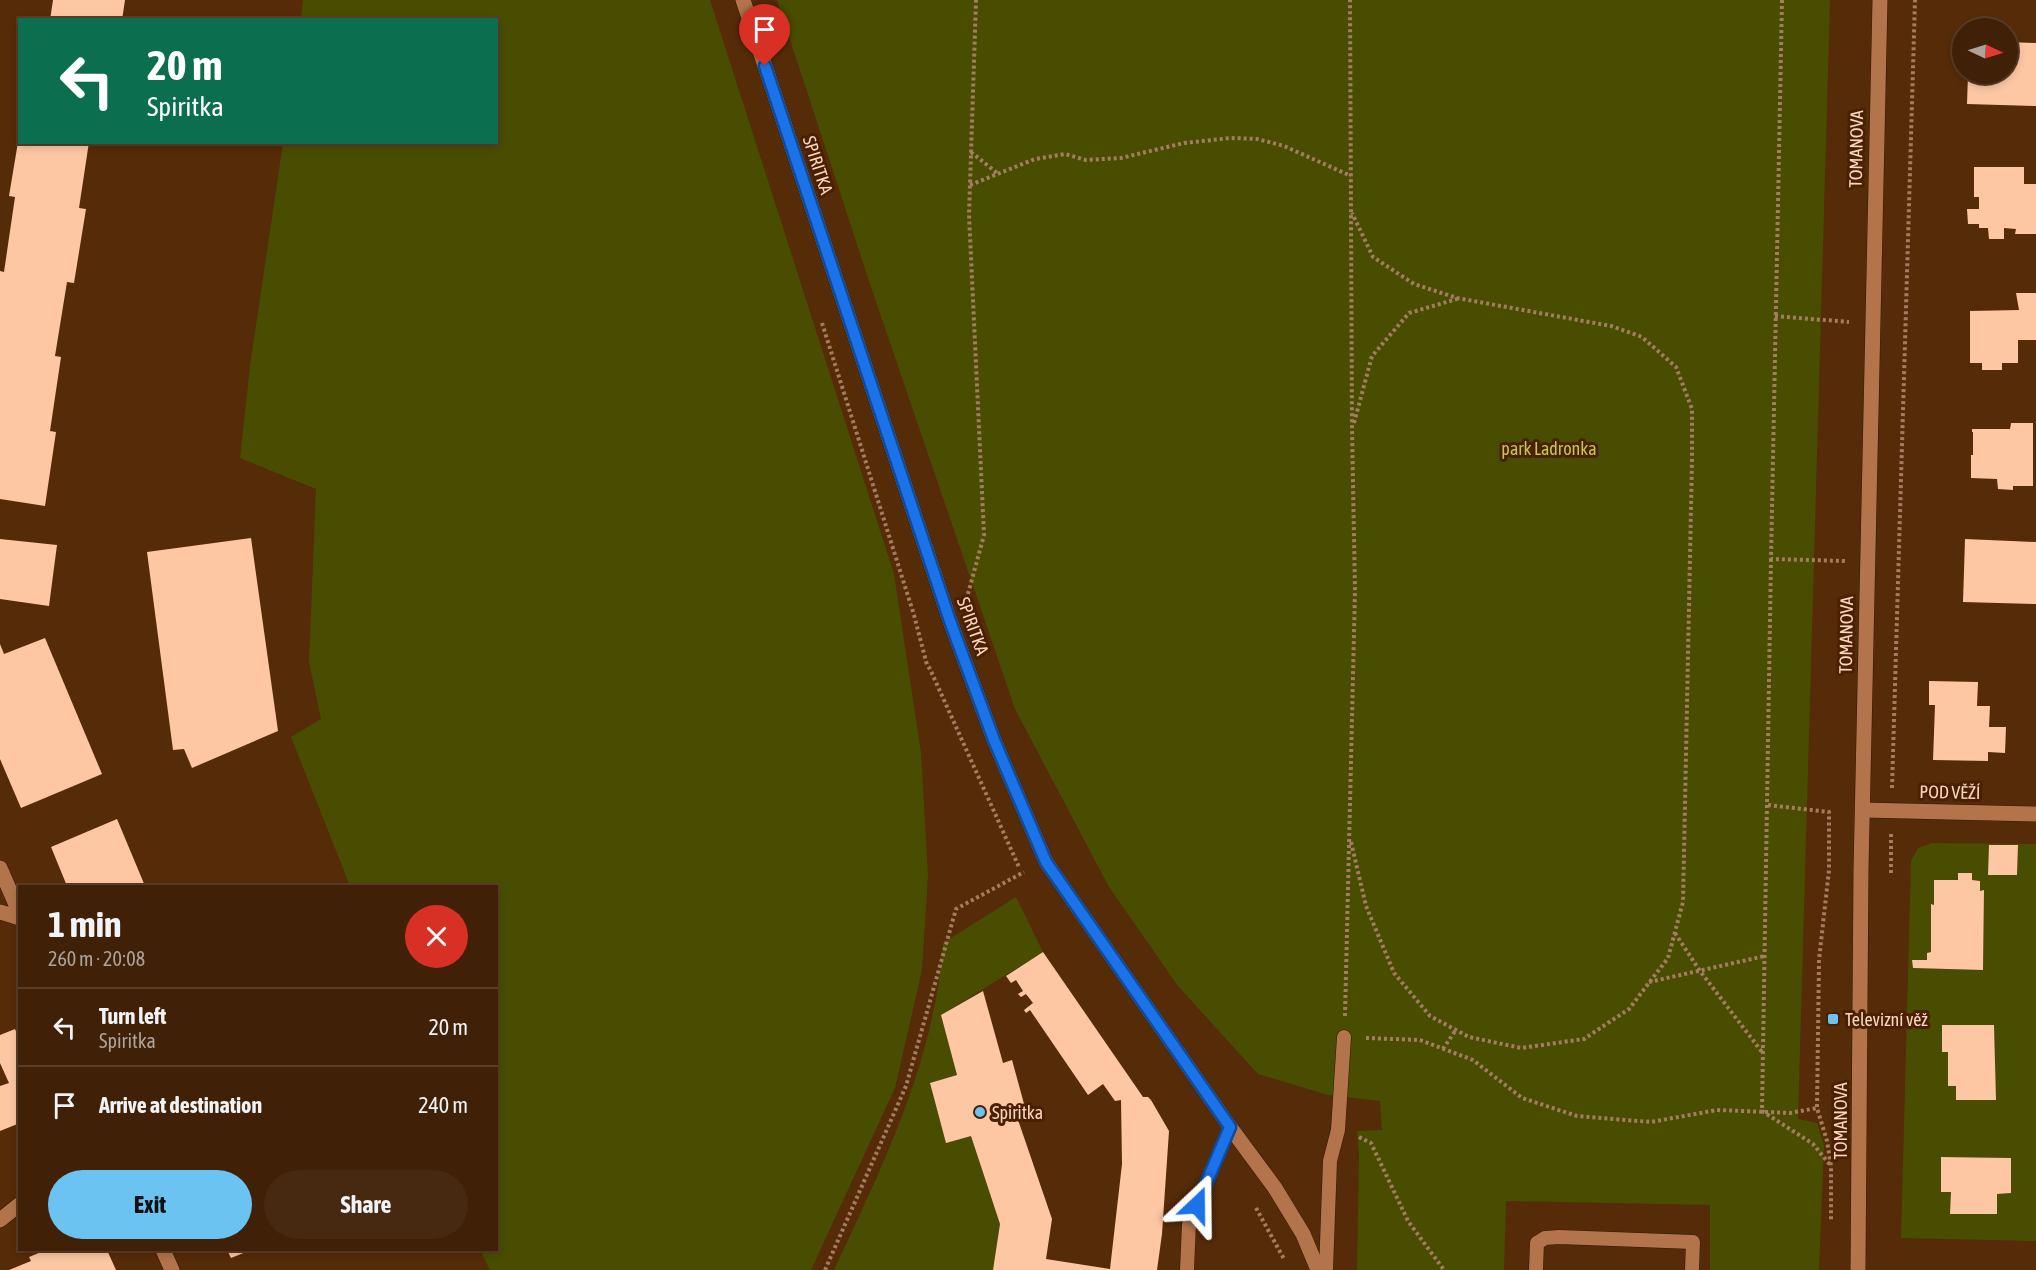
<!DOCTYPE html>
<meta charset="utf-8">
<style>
:root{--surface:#402006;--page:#472810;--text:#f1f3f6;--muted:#aea39b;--line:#593e28;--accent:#6bc3f2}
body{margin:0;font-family:"Asap Condensed",sans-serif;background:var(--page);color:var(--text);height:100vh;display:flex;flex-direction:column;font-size:22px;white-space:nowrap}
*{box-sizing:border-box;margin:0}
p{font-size:20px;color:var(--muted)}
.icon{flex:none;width:33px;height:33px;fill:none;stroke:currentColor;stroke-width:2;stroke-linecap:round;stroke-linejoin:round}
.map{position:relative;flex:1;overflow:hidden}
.panel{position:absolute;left:18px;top:885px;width:480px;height:366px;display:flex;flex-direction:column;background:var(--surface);border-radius:0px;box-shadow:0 3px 9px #0003,0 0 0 2px var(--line)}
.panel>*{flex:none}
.top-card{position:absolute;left:18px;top:18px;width:480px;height:126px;border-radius:0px;box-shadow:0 3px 9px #0003,0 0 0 2px var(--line);background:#0b6e4f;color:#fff;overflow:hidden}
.needle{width:39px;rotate:94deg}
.tools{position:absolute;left:1952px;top:18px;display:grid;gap:12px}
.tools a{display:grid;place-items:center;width:66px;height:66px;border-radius:50%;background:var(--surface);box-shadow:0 3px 9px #0003,0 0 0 2px var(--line);font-size:30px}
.pin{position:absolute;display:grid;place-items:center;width:51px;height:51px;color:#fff;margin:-62px -26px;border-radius:50% 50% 50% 0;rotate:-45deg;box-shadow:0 0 6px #0007}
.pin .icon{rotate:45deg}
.me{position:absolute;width:66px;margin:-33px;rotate:23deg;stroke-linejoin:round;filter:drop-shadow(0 0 4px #0008)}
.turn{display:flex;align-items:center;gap:21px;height:126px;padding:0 30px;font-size:27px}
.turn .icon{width:78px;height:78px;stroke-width:2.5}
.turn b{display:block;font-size:42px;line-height:51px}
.round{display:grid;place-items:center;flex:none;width:63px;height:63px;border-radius:32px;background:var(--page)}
.summary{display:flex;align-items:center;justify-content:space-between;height:102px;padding:0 30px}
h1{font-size:36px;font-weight:700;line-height:45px}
.primary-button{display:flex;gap:12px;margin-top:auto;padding:12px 30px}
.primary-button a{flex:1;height:69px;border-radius:36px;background:var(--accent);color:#111;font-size:24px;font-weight:700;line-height:69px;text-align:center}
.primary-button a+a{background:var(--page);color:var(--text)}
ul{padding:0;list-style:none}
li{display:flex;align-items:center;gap:18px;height:78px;padding:0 30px;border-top:2px solid var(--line)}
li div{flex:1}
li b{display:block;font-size:22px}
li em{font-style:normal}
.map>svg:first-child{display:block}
.green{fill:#494d01;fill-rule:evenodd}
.building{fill:#fdc7a4}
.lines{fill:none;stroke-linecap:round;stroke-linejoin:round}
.lane-casing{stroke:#341601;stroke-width:15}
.street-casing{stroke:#341601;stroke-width:16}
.secondary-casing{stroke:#341601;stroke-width:16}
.path{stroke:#a47d60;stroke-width:4;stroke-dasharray:3 3;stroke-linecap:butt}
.lane{stroke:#b3744b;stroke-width:14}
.street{stroke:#b3744b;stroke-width:15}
.secondary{stroke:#b3744b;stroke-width:15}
.route-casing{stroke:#114b97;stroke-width:15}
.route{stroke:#1a73e8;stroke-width:10}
.poi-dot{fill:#6bc3f2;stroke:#4b2000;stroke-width:2}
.labels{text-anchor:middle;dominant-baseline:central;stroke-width:6;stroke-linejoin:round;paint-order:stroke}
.street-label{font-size:18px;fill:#fad7c2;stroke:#4b2000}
.park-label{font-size:18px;fill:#c1cb49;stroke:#4b2000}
.poi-label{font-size:18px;fill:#fad7c2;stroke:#4b2000;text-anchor:start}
</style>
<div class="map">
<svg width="2036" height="1270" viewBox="0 0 2036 1270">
<rect width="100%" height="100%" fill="#562b08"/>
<path class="green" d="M303,0h407l184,574 27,179 7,122 -6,95 -27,118 -84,182h-321l-10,-20h16v-364h-146l-59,-149 30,-18 -12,-57 7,-173 -76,-31 10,-92 33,-223 213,-1v-122l-195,-1z
M777,0h1053l-32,1119 19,4 7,22 -5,125h-109v-65l-204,-4 -2,69h-147l2,-116 -2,-23 25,-1 -2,-29 -52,-6 -70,-21 -80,-88 -69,-99 -94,-178 -145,-425z
M1932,843l104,1v397l-135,-3 10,-377 7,-13zM1989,846h29l-1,29 -28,-1zM1958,880l22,1v10h4l-1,79 -70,-2 -1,-8h15v-7l4,-1v-47h3zM1943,1025h51l1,75h-39v-14h-8v-34h-6zM1941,1157l70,1v35l-14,1v20l-46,-1v-21l-10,-1z
M1016,897l27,55 -102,63 16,60 -27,8 16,59 25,-6 29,88 -7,46h-159c49,-105 101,-210 109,-327z"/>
<path class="building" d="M53,0h72l-3,20h-72z
M2007,42l29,1v63l-69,-2 1,-30h39z
M18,142h71l-10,66 7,1 -12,74 -7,-1 -12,74 6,1 -11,74 6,1 -11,74 -45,-7v-228l4,1 11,-75 -6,-1z
M1974,167h50v17h12v50h-21l1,-5 -12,-1v11h-15l-1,-11h-9v-4h-11l-1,-15h12v-12h-5z
M2016,293h20v47h-18v23h-16v7h-20v-7h-12v-52l49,-1z
M2011,423h22v63h-20v4l-15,-1 -1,-10 -26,-1v-23h2v-23h-1v-3h38z
M251,538l27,193 -86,37 -8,-19 -11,1 -26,-198z
M0,539l57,6 -8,61 -49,-7z
M1965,539l71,3v62l-73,-2z
M45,638l57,136 -81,34 -21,-49v-115l4,10z
M1929,681l49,1 -1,24h13l-1,21h17l-1,26 -17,-1v9l-55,-1 2,-55h-6z
M117,819l28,67h-78l-16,-39z
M1989,845h29l-1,30h-29z
M1958,873h14v7l8,1v10l4,-1 -1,80 -70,-2 -1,-8h15v-7l4,-1v-48l3,1v-25h24z
M1043,952l100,145h5l3,3 18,31 -7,103 -5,36h-164l7,-46 -29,-88 -25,7 -16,-60 27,-8 -16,-60 42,-24 20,72 9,-3 14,51 -10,3 36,105 -6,40 64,10 12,-105 -1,-64 -6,1 -12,-17 -15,11 -58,-85 -4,3 -2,-3 9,-7 -7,-9 -5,3 -3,-3 5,-3 -7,-11 -5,3 -5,-7z
M1942,1025h52l2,75h-40v-14h-8v-34h-6z
M15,1029l5,12v82l-20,8v-45l9,-3 -9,-20v-28z
M1941,1157l70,1v35l-14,1v20h-47l1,-22h-10z
M46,1250h61l9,20h-107l22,-9 -2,-4z
M227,1250h24l-20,8z"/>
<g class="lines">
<defs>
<path id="lane" d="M1187,1270l2,-46 41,-97
M1326,1270l4,-109 8,-31 6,-93
M1536,1270l1,-27 8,-5 14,-1 134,5 -1,28"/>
<path id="street" d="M1863,810l173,4
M0,868l20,46
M0,912l20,6
M0,1220l20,-16
M163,1250l9,20"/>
<path id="secondary" d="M743,0l207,621 44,119 52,122 184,265 45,61 28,46 15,36
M1858,1270l3,-400 19,-870"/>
</defs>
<use href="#lane" class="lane-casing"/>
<use href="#street" class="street-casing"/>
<use href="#secondary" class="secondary-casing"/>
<path class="path" d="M1782,0l-11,559 74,2
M971,152l26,21
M970,185l65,-26 30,-5 21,6 35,-2 63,-15 47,-5 26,1 27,7 67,30
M1775,316l74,6
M822,323l92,292 13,50 3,4 89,198
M1354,423l18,-67 37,-43 48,-14
M1771,559l-9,552 51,33 18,22
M968,594l16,-59 -15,-320 7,-215
M1892,788l23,-788
M1768,805l61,7v58l-10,90 -2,148 10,33 4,25v55
M1351,842l15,64 28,67 36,43 39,21 52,11 63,-9 45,-30 39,-51 15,-56 9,-444v-49l-16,-42 -34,-30 -31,-11 -154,-28 -43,-14 -41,-27 -21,-44
M1891,873v-39
M1675,933l25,38 62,81
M1649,982l116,-26
M1345,1016l10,-425 -3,-163 -2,-428
M1366,1038l54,2 53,20 49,38 55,18 74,6 66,-12 73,3 27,-5
M1443,1049l12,-18
M1359,1137l12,6 37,78 36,49
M1256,1208l28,51
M825,1270l81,-184 50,-177 68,-37"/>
<use href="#lane" class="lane"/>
<use href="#street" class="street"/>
<use href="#secondary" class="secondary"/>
</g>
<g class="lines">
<defs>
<path id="route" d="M765,66l185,555 44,119 52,122 184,265 -33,78"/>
</defs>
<use href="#route" class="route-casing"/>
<use href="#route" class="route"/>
</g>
<g class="poi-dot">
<rect x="1827" y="1013" width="12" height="12" rx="3"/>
<circle cx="980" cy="1112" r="6"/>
</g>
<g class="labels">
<g class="street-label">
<text transform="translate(1856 149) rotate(-89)">TOMANOVA</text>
<text transform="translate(818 165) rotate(72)">SPIRITKA</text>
<text transform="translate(973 626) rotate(70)">SPIRITKA</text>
<text transform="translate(1846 635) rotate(-89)">TOMANOVA</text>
<text transform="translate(1950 792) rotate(1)">POD VĚŽÍ</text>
<text transform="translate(1840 1121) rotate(-90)">TOMANOVA</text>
</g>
<g class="park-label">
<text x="1549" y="448">park Ladronka</text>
</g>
<g class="poi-label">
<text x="1845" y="1019">Televizní věž</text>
<text x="992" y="1112">Spiritka</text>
</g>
</g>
</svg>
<div class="tools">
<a><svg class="needle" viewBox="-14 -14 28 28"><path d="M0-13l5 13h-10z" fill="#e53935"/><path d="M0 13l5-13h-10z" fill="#aea39b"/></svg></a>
</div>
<div class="pin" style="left:765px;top:66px;background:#d93025"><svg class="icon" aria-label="arrive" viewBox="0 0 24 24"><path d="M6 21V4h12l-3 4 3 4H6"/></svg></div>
<svg class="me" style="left:1197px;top:1205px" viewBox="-20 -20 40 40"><path d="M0-17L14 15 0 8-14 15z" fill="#1a73e8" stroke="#fff" stroke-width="4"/></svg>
<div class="top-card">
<div class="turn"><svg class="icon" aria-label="left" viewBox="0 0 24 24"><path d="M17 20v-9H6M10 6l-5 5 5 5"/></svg><div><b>20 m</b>Spiritka</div></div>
</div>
<section class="panel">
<div class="summary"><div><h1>1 min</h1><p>260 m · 20:08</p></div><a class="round" style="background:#d93025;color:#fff"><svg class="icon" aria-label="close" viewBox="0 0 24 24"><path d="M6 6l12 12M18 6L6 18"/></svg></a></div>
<ul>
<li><svg class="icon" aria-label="left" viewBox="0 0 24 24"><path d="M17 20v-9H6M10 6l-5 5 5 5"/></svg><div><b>Turn left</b><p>Spiritka</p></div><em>20 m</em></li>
<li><svg class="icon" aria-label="arrive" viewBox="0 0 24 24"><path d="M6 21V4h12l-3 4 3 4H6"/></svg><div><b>Arrive at destination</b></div><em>240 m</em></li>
</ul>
<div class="primary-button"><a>Exit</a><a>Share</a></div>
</section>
</div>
